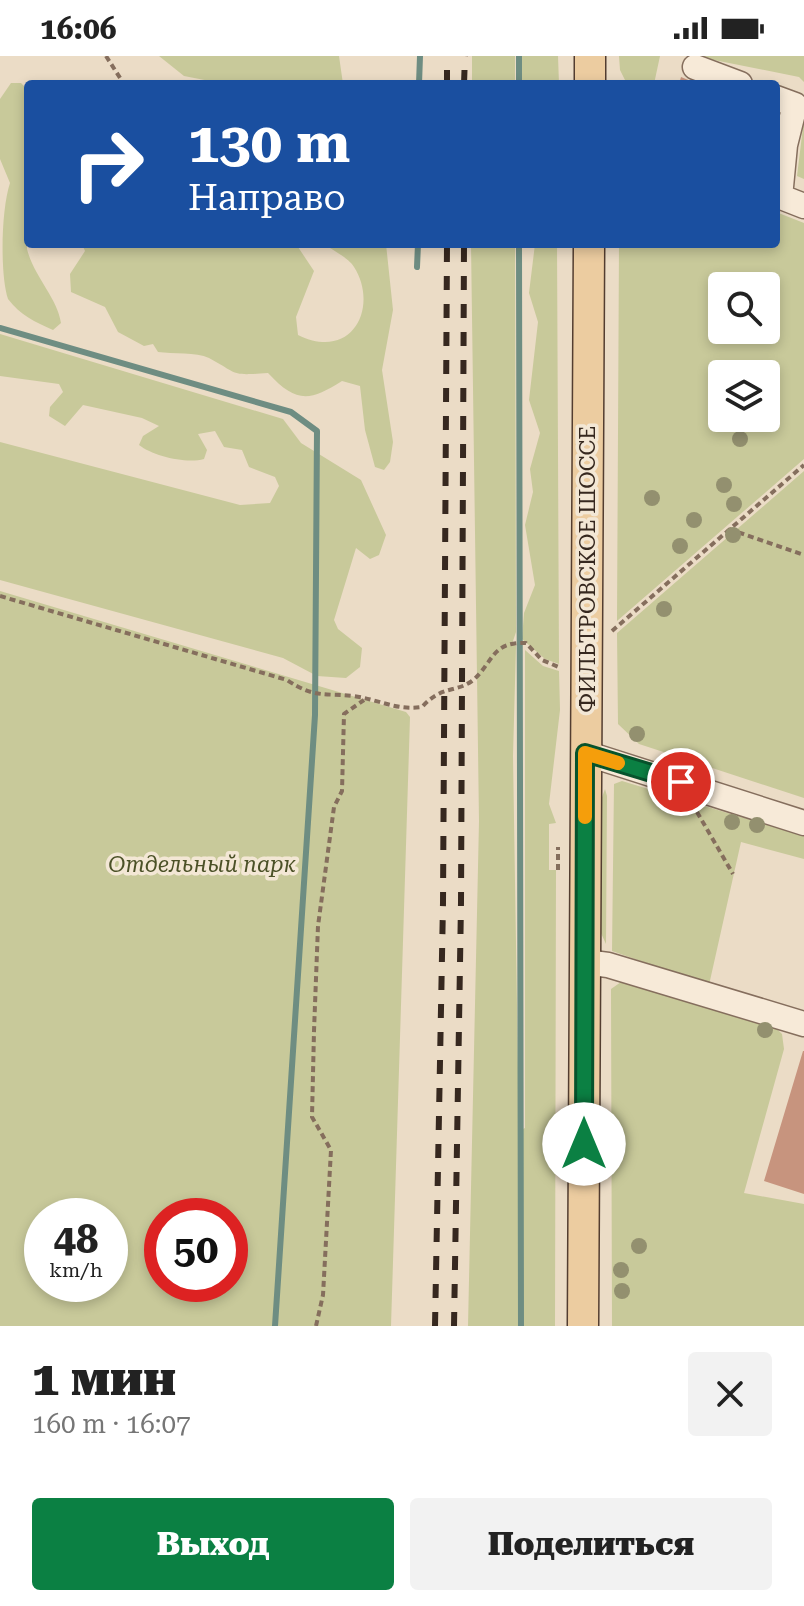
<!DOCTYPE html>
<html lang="ru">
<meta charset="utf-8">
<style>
:root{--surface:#fff;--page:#f2f2f2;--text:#222;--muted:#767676;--accent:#0b8043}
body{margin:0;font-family:"Roboto Serif",serif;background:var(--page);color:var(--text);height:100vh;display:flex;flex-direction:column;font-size:30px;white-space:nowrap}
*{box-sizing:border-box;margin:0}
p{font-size:26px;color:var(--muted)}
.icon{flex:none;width:44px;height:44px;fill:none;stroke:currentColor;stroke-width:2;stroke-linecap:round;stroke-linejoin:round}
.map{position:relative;height:1270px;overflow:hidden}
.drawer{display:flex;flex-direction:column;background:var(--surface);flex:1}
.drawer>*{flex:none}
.banner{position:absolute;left:24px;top:24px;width:756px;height:168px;border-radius:8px;box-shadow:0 4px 12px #0003;background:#1a4fa0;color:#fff;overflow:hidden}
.tools{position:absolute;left:708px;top:216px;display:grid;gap:16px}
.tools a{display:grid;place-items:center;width:72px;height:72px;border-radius:8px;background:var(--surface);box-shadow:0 4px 12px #0003;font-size:40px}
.speed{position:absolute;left:24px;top:1142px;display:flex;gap:16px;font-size:40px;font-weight:700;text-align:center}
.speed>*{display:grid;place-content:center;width:104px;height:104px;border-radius:50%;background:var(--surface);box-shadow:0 4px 12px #0003;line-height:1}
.speed small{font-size:20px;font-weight:400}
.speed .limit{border:12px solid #d22;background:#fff;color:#111}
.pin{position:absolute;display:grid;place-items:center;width:68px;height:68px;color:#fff;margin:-34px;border:4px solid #fff;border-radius:50%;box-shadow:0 2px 8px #0007}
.me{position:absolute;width:88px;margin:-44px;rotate:0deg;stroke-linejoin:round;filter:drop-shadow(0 0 6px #0008)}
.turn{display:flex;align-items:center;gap:28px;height:168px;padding:0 32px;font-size:36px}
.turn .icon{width:104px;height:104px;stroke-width:2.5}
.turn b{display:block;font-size:56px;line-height:68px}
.round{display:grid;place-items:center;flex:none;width:84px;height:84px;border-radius:8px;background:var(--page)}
.summary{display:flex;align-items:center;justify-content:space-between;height:136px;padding:0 32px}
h1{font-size:48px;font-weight:800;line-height:60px}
.primary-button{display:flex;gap:16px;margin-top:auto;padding:16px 32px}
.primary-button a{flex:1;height:92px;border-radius:8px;background:var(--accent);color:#fff;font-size:32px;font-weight:800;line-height:92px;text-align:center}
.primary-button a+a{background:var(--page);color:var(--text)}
.status{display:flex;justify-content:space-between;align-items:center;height:56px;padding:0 40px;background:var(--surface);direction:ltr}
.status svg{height:22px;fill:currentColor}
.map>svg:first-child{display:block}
.green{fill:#c8c99a;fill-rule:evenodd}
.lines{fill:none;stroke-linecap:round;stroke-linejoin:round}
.stream{stroke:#6e8d82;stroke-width:6}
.building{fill:#c7947e}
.minor-casing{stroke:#856e5d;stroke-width:27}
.major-casing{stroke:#533d30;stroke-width:33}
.path{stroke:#856e5d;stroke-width:4;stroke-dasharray:6 4;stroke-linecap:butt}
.minor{stroke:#f7ead8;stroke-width:24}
.major{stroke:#eccca0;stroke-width:30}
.rail{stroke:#36281f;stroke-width:6;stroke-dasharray:14 14;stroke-linecap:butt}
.tree{fill:#93906f}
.route-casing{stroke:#07532c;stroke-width:20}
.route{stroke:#0b8043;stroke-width:14}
.slow{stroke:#f59e0b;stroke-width:14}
.labels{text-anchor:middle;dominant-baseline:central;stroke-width:7;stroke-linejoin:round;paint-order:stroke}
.street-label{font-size:22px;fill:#36281f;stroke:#f3e7d5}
.park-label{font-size:22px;font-style:italic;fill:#4b5127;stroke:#f3e7d5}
</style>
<div class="status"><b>16:06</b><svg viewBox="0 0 49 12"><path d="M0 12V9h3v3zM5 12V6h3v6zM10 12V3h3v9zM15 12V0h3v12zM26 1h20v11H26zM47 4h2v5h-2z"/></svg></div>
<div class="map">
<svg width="804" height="1270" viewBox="0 0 804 1270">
<rect width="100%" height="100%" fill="#ebdcc6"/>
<path class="green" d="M159,0h180l4,28h-118l-41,-8z
M472,0h43v28h-43z
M522,0h36l1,28h-37z
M619,0h41l-6,28h-27l-7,-14z
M694,0h110v26l-5,-5z
M11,27h10l7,7 -1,159c7,28 30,48 34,74l-8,7c-18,-8 -33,-15 -45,-31 -8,-24 -7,-89 2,-116l-10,-24v-60z
M804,63v60l-7,-3z
M776,156l28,11v236l-187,162 2,-377h157zM722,230h44v44h-44zM722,318h44v44h-44z
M82,188h214l18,27 -18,46 2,18c55,27 81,-29 56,-68 -5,-9 -22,-17 -30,-23h62l7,66 -11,60 11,72 -3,20 -6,8 -9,-3 -10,-37 -5,-44 -18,-5c-33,21 -46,22 -74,-8 -39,3 -29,1 -59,-15 -13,-6 -36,-4 -51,-6l-5,-8 -9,2 -26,-14 -13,-25 -34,-15 -1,-18 15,-23z
M471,188h44l1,388 -4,12 4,2 -3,110 6,375 6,-3v-478l18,16 16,5 1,39 -11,94 7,19 -7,1v46h7l-1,456h-87l11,-505z
M535,188h22l2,420 -14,-5 -23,-20 2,-26 11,-28 -10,-60 8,-33 -3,-23 10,-36 -11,-33 9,-78 -9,-29z
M0,278l283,85 18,24 60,37 25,55 -7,20 -9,4 -14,-11 -22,72 4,9 24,19 -2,19 -14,11 -29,-2 -34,-18 -283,-78v-138l240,63 30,-2 9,-17 -4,-9 -26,-10 -7,-17 -18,-3 -9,-16 -17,3 9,16 -3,9c-18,5 -51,-3 -65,-14l4,-9 16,-10 -17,-8 -59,-13 -18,21 -16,-10 1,-9 13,-15 -4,-8 -59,-8z
M804,415v327l-165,-54 -21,-20 -1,-91z
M0,535l406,121 4,5 -19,609h-391zM42,1160h68v68h-68zM162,1160h68v68h-68z
M622,725l182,55v23l-63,-17 -32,143 -97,-34 2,-167z
M605,733l2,7 -1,148 -7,-15 1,-126z
M621,926l152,43 9,9 2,15 -40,144 60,11v122h-192l-1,-337z"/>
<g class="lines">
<path class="stream" d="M519,0v28
M419,28l1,-28
M519,188l2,1082
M417,211l1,-23
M0,272l291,84 26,19 -2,284 -40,611"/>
</g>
<path class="building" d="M681,21l17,7h-19z
M803,995h1v143l-40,-13z"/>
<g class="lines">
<defs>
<path id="minor" d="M695,11l45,17
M776,42l19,7 -10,40 -5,52
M776,139l28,11
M585,697l219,70
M585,906l23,3 196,59"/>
<path id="major" d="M590,28v-28
M583,1270l6,-1082"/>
</defs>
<use href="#minor" class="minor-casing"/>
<use href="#major" class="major-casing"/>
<path class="path" d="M106,0l18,28
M729,473l75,26
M0,540l287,84c27,18 36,13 66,16 25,3 43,15 69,11 20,-22 33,-14 50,-26 21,-17 19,-40 54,-38l16,17 19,8
M612,575l192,-166
M697,756l36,62
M558,814v-23
M316,1270l7,-31 8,-145 -19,-33 2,-86 4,-105 16,-119 8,-16 2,-77 20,-14"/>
<use href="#minor" class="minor"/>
<use href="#major" class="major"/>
<path class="rail" d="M447,28v-28
M464,28l1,-28
M435,1270l8,-423 4,-659
M454,1270l7,-423 3,-659"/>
</g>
<g class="tree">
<circle cx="740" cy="383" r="8"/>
<circle cx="724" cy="429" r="8"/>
<circle cx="652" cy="442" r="8"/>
<circle cx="734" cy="448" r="8"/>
<circle cx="694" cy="464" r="8"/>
<circle cx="733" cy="479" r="8"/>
<circle cx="680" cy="490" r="8"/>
<circle cx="664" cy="553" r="8"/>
<circle cx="637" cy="678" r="8"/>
<circle cx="732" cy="766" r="8"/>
<circle cx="757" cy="769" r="8"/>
<circle cx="765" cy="974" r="8"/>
<circle cx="639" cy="1190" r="8"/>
<circle cx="621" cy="1214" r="8"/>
<circle cx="622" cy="1235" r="8"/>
</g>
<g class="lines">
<defs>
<path id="route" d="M584,1088l1,-391 96,29"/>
</defs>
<use href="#route" class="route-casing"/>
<use href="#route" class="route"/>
<path class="slow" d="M585,761v-64l33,10"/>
</g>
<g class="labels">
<g class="street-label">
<text transform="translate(587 513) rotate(-90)">ФИЛЬТРОВСКОЕ ШОССЕ</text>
</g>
<g class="park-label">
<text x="202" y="808">Отдельный парк</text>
</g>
</g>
</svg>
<div class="tools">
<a><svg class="icon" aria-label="search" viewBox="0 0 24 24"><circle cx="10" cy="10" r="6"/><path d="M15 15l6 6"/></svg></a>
<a><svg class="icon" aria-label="layers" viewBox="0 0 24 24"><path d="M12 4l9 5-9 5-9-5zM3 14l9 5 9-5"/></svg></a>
</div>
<div class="speed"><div>48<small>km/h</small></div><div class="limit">50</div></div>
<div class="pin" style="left:681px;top:726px;background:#d93025"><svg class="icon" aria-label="arrive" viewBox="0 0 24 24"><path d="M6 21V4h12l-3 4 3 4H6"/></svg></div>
<svg class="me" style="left:584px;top:1088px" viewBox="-20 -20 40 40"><circle r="19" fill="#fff"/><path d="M0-13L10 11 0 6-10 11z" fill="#0b8043"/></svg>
<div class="banner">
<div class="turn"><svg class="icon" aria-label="right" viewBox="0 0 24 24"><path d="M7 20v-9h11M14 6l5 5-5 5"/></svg><div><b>130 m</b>Направо</div></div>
</div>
</div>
<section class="drawer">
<div class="summary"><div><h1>1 мин</h1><p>160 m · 16:07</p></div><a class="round"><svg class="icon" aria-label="close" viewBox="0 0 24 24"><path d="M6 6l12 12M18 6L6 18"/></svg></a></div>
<div class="primary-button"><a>Выход</a><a>Поделиться</a></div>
</section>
